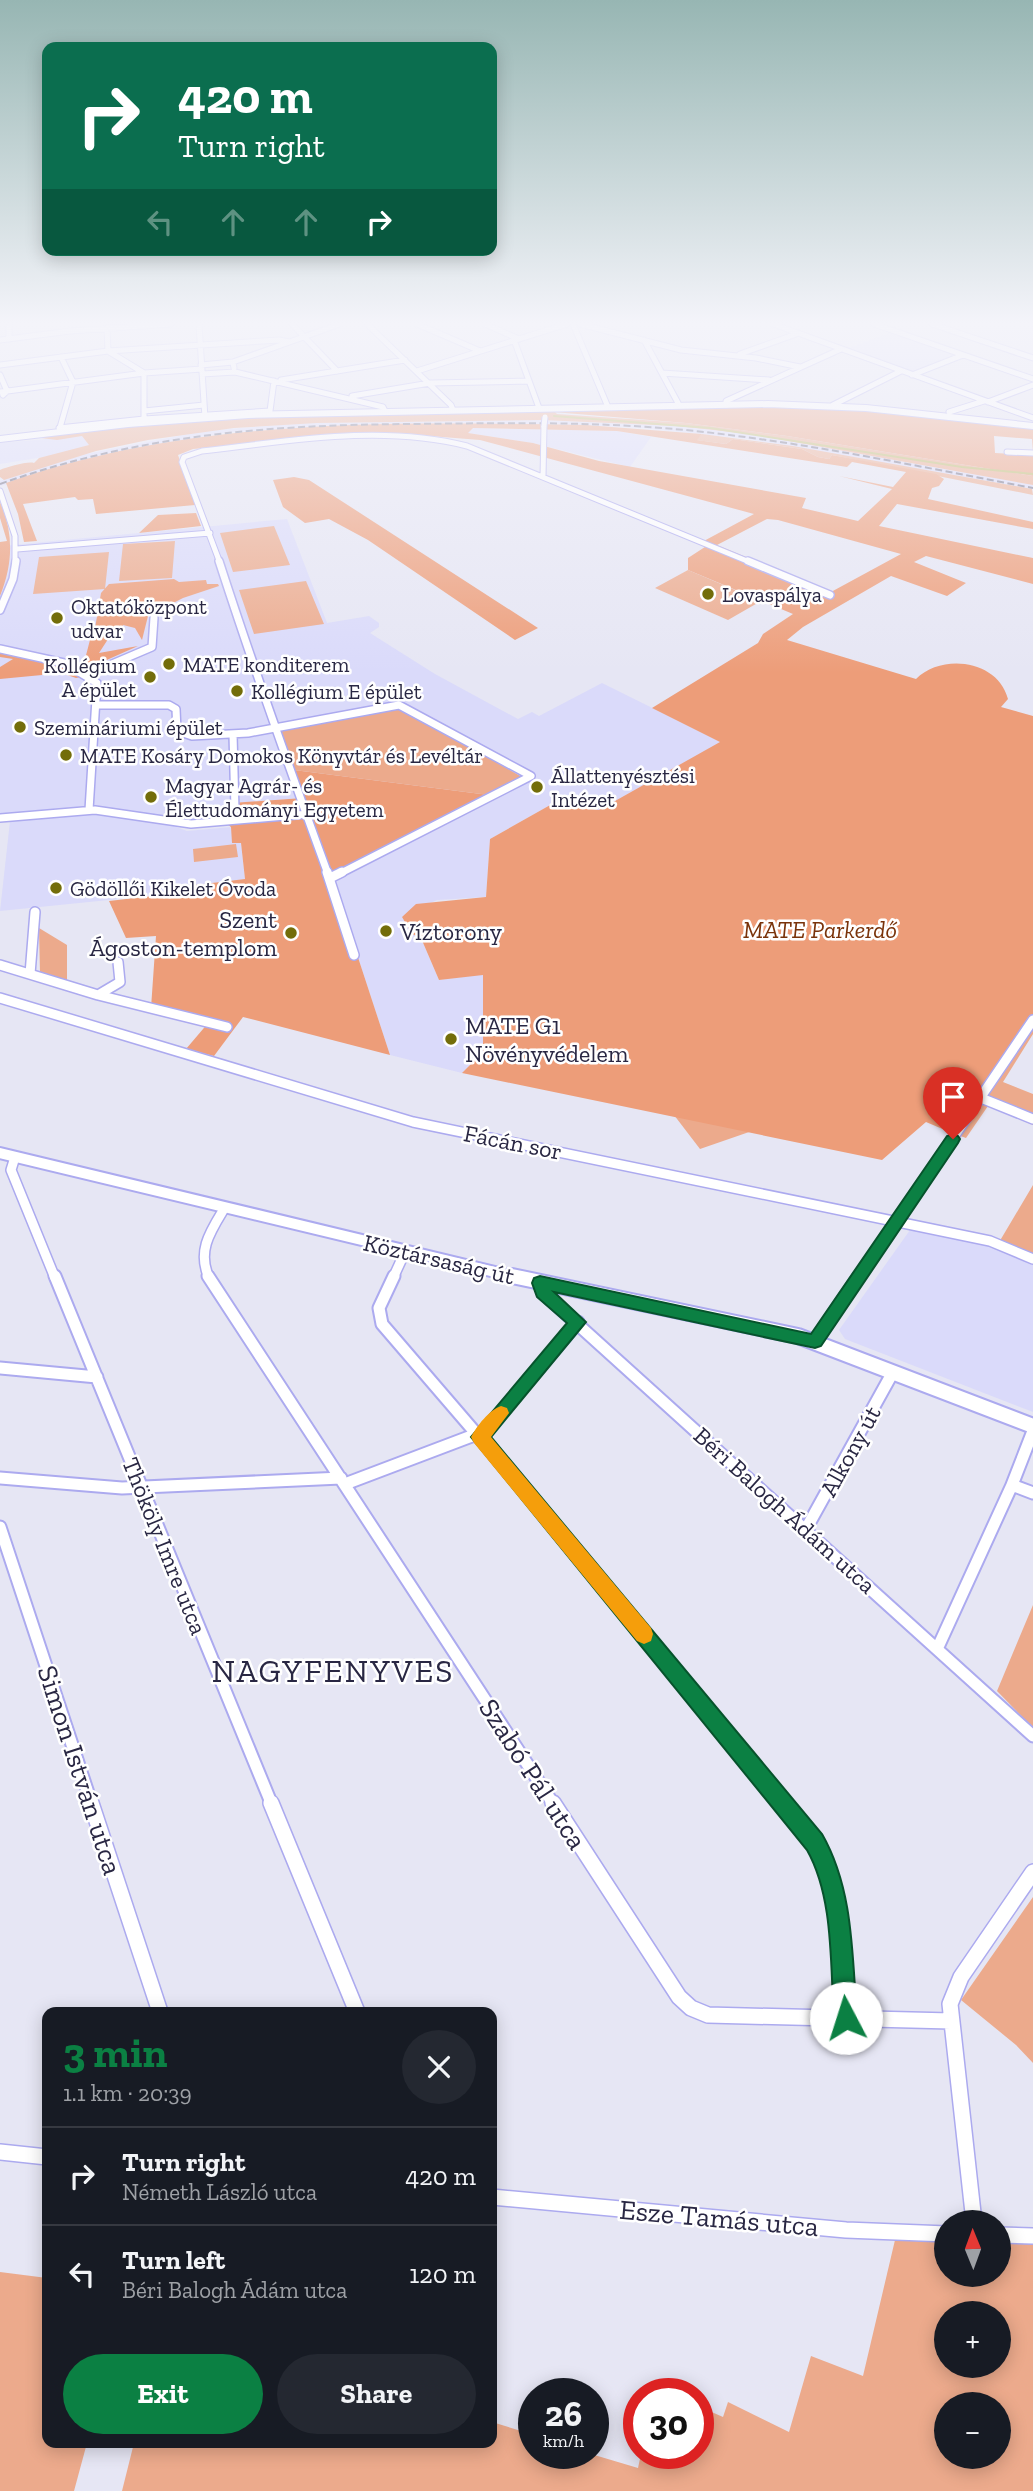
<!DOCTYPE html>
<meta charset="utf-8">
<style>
:root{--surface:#171b24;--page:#242831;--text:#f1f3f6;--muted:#9ea1a6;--line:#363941;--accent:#0b8043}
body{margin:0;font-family:"Zilla Slab",serif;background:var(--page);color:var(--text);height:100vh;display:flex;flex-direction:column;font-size:26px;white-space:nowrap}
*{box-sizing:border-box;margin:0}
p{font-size:23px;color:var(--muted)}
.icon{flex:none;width:38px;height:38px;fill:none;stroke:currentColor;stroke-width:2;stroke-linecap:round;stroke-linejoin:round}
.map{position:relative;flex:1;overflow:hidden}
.details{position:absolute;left:42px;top:2007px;width:455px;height:441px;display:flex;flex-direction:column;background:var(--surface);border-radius:14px;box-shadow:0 4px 18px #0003}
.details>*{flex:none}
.guide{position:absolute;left:42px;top:42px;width:455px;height:214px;border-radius:14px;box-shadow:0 4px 18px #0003;background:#0b6e4f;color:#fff;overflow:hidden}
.needle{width:46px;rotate:359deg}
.fabs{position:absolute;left:934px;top:2210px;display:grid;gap:14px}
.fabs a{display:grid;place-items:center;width:77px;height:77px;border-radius:50%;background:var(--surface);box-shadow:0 4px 18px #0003;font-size:35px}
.speed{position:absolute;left:518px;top:2378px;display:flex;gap:14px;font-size:35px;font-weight:700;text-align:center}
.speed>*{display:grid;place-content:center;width:91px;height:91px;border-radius:50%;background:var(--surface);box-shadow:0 4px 18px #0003;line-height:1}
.speed small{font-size:18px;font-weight:400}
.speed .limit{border:10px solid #d22;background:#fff;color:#111}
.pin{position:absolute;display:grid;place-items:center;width:60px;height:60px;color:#fff;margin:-72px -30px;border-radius:50% 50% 50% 0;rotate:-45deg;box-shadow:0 0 7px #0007}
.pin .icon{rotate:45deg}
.me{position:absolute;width:77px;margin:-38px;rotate:355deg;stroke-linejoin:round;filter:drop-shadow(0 0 5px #0008)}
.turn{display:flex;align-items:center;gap:24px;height:147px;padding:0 21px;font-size:32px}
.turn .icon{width:91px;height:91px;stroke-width:2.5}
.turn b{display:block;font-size:49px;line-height:60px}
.lanes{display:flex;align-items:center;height:66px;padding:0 21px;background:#0003;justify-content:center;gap:35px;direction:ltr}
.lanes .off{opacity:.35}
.round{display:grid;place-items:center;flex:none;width:74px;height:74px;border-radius:37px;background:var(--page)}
.head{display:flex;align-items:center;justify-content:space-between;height:119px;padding:0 21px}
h1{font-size:42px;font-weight:800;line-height:52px;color:var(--accent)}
.button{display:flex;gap:14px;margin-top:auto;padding:14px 21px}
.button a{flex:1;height:80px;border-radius:42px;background:var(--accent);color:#fff;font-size:28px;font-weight:800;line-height:80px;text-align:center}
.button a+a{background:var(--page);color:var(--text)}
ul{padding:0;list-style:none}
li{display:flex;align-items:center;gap:21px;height:98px;padding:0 21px;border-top:2px solid var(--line)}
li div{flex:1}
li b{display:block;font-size:26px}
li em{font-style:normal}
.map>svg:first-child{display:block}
.built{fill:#dadafa}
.green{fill:#ecaa8c;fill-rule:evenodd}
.forest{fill:#ed9d79;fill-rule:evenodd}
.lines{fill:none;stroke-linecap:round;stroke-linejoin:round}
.stream{stroke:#beb863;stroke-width:2}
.minor-far4-casing{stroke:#acaaef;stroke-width:7}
.minor-far3-casing{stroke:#acaaef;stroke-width:10}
.minor-far2-casing{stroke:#acaaef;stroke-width:12}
.minor-far1-casing{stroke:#acaaef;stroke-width:15}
.minor-casing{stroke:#acaaef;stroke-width:18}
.major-far2-casing{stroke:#acaaef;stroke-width:8}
.major-far1-casing{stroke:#acaaef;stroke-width:14}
.major-casing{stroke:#acaaef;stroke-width:18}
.minor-far4{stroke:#fff;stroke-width:5}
.minor-far3{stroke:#fff;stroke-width:7}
.minor-far2{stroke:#fff;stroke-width:9}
.minor-far1{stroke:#fff;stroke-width:11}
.minor{stroke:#fff;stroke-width:15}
.major-far2{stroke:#fff;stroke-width:6}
.major-far1{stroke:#fff;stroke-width:10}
.major{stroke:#fff;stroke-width:14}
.rail{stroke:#737188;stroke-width:2;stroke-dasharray:7 3.5;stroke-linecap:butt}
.minor-bridge-casing{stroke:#acaaef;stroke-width:7;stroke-linecap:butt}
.minor-bridge{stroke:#fff;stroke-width:5}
.route{fill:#0b8043;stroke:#07532c;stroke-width:2}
.slow{fill:#f59e0b}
.poi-dot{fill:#736d0a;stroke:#fff;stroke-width:2.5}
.labels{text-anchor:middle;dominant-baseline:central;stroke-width:5;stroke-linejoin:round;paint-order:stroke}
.far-poi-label{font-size:21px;fill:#292743;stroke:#fff;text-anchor:start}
.poi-label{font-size:24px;fill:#292743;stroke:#fff;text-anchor:start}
.park-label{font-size:24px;font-style:italic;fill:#7a330a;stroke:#fff}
.street-label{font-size:24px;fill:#292743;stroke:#fff}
.near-street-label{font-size:28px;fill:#292743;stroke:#fff}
.near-neighbourhood-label{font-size:32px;letter-spacing:2px;fill:#292743;stroke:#fff}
</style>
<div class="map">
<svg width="1033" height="2491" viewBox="0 0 1033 2491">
<rect width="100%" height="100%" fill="#e6e6f4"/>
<path class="built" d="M891,332l66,23 -45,17 -66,-23z
M542,420l135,6 72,8 257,46 27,5v4l-285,-50 -106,-11 -92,-4 -242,3 -84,6 -115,21 -109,32v-5l22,-8 64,-19 118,-23 102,-8z
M473,428l144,3 34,6 -21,30 -97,-24 -66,-10z
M82,436l8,9 -34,10 -56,9v-21z
M287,519l40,104 42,-7 10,7v4l-9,6 65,41 83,45 14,-7 7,4 63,-33 119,59 -122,68 -47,-6 -62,35 -4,58 -49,3 -35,17 10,16 9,5 18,42 44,-6v79l-21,20 -72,-18 -59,-180 158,-80 -208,-63 22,66 -71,5 -5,14 -15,7 -95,-14 -117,6v-270z
M89,813h26l45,8 27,10 44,-4 10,16 4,36 -57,7v6l-188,19 10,-90z
M910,1230l88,14 35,18v150l-188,-73 -6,-9z"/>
<path class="green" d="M553,410l4,4 129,9 101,13 246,40v9l-284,-51 -72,-8 -135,-6 -225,3 -83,5 -86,12 -52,11 -92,29 -4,-3v-7c7,-3 28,-9 34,-7l5,-5 50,-13 -7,-9 -25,4 -16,-2v-3l180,-17z
M702,434l91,12 239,43 1,6 -201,-40 -3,4 -11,-2 -16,-8 -69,-10 -7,5 -30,-4z
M274,526l16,39 -57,7 -13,-39z
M175,541l-3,37 -53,3 4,-37z
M109,552l-4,37 -72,5 6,-37z
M688,570l73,31 -33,19 -73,-32z
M306,581l18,43 -70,10 -15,-44z
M400,707l122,70 -33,18 -195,-25 -13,-39z
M236,844l2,13 -44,5 -1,-13z
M39,928l28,17v36l-27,-8z
M1033,1011v23l-30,48 30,12v31l-45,-19 -22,32 -14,-5z
M674,1115l78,16 -52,18z
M1033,1185v77l-35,-18z
M1033,1605v123l-36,-37z
M1033,1897v166l-17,-18 -55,-45z
M895,2240l52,2v33h52v-32h34v248h-911l12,-48h358v-21l42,13v19h57l47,14 3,-14h57v-48l25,11 5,-15 61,30 22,-76 52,20zM947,2314h52v52h-52zM947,2404h52v53h-52z
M0,2272l47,6v165h40l-13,48h-74z"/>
<path class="forest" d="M790,405l54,2 189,22v23l-1,-13 -38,-3 1,17 38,2v21l-246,-40 -101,-13 -133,-11v-2z
M586,425l116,9 -5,6 29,4 7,-5 69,10 16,8 11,2 3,-4 104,19 8,5 -5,7 -7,2 -4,11 105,23v7l-136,-25 -18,22 154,32v26l-107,-28 -12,6 52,21 -19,13 -56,-20 -88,51 -16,13 129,39c26,-26 82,-19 92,20l-7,8 32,9v299l-81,118 -26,-11 -44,38 -420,-87 21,-21v-77l-44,5 -18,-42 -9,-4 -10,-17 14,-13 70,-7 4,-58 62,-35 47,6 121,-68 -68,-34 106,-65 5,-9 30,-20 -105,-44v-12l20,-13 -6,-3 52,-28 -274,-74 -50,-4 -77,-1 -160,14 -15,6 17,50 -99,9 -3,-15 -15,1 -3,-3 -52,7 14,37 -13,1 -6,-28 -12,-31c186,-66 385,-61 580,-58zM473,428l144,3 230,36 5,-5 54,10 -13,15 -54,-11 53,13 -34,32 -56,-13 4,-10 -207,-37 -66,-18 -65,-10zM767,519l11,1 123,34 -70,38 -114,-47z
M294,477l15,3 229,148 -23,12 -147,-100 -39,-21 -24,4 -22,-16 -10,-27z
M0,502c14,31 13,62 0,94v-54l7,-1 -7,-23z
M196,513l5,13 -62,7 19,-18z
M174,579l5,3 27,-2 1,4h11l1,2 -36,12 -35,18 -6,24 -7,-12 -12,-3 -1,8h-10l-13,20 39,-7 -38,17h-16l7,-27 3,-2 7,-41 8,-9z
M0,651l61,14 20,12 -5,1 -29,-10 -5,7 -42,4v-12l13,-8 -13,-2z
M294,770l195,25 -158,80 59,180 -147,-38 -29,39 -28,-7 23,-27 -58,-14 5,-72 -30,2 -17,-37 78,-9v-6l58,-7 -4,-36h-9l-1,-16 -8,-6 7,-10 2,-8 71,-5z"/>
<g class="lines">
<path class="stream" d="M554,416l156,12 252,39 71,7"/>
<defs>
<path id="minor-far4" d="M9,324v15
M199,324l6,94
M292,324l45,47
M367,324l84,81 2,5
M417,324l63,27
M485,324l34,15
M573,324l35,83
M580,324l101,26 75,8 44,9
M773,324l260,94
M874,324l159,55
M932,324l101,34
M107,328l1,23 36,22v46
M0,340l70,-9 101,-7
M514,340l25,68
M644,340l34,63
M740,354l59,-21
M233,362l107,-38
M0,365l108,-14 171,-11 10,2
M201,365l32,-3 1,6
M417,371l150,-47
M662,373l107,7
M202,374l33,-2 148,35 2,4
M0,375l7,16 -4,4
M912,375l51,-20
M281,380l124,-20
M0,392l144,-19 58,-4
M352,396l78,-13 99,-2
M988,402l45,-17
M726,405v-4l115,-52
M833,405l68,-34
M144,411l60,-6
M949,412l35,-11
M59,428l85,-9 126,-8 4,-30
M59,431l14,-49 -12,-25
M1007,452l26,1
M543,477l1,-51
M0,491l15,45v27
M17,549l193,-16
M220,563l-38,-101 2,-5 18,-6c87,-10 179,-27 265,-5l285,117"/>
<path id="minor-far3" d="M219,561c34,105 71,209 109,313
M748,561l82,34
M0,610l13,-31 3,-18
M0,649l64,14 33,20 -8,127
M83,671l15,-1 54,-23 2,-29
M97,705h72l7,4 1,22 15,5 56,-3 151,-28 132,71 -192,98
M233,734l2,76
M0,818l95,-8 96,14 117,-10"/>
<path id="minor-far2" d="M327,872l27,83
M330,878l12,-6
M0,965l98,30 129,32
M30,974l5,-62
M98,995l22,-13 -2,-20
M0,998l413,124 577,119 43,18
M981,1098l52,21
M15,1157l-4,13 44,108
M209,1278c-12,-27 1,-46 15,-69
M393,1278l12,-26
M858,1278l175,-258"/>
<path id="minor-far1" d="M55,1276l217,529
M208,1276l346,529
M394,1276l-15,32 3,16 98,114 304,367
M540,1283l3,10 490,443
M815,1341l44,-65
M0,1368l97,9
M480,1438l98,-116
M0,1478l122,10 219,-10
M345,1484l132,-50
M1012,1485l21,8
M0,1527l92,278
M806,1529l87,-157
M938,1647l74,-162 21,-54"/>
<path id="minor" d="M91,1803l69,209
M271,1803l86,209
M553,1803l126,194 12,11 17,7 243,6
M782,1803c10,13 23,25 32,39 32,49 28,120 32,176
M0,2152l47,5
M492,2197l354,33 101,4
M974,2222l-24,-218 11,-27 72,-105
M999,2235l34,1"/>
<path id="major-far2" d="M0,439l128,-15 120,-9 520,-11 98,4 167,18"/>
<path id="major-far1" d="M0,1153l520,125"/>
<path id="major" d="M512,1276l286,60 235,90"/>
</defs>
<use href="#minor-far4" class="minor-far4-casing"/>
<use href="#minor-far3" class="minor-far3-casing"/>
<use href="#minor-far2" class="minor-far2-casing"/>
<use href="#minor-far1" class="minor-far1-casing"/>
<use href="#minor" class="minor-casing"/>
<use href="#major-far2" class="major-far2-casing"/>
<use href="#major-far1" class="major-far1-casing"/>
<use href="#major" class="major-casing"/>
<use href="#minor-far4" class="minor-far4"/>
<use href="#minor-far3" class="minor-far3"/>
<use href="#minor-far2" class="minor-far2"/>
<use href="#minor-far1" class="minor-far1"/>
<use href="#minor" class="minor"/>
<use href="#major-far2" class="major-far2"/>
<use href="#major-far1" class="major-far1"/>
<use href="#major" class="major"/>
<path class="rail" d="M0,484c138,-49 265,-59 410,-60 95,-1 190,-3 285,7 114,12 226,36 338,57"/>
<defs>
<path id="minor-bridge" d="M544,426l1,-9"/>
</defs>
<use href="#minor-bridge" class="minor-bridge-casing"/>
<use href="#minor-bridge" class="minor-bridge"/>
</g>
<linearGradient id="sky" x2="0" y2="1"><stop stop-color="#97b6b3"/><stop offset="0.48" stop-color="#f4f4fa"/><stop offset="1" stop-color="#f4f4fa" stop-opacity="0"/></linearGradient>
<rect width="1033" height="673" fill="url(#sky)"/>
<path class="route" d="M953,1134l5,2 2,3 -2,4 -137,203 -6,2 -261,-56 32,30 -95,115 331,397c32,56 30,122 35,184l-3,8 -8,4 -9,-4 -3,-8c-4,-54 0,-120 -27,-168l-336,-413 96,-114 -30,-26 -5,-14 2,-5 6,-2 271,58 136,-198z"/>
<path class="slow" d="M501,1406l6,2 2,5 -18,24 160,191 2,6 -2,7 -7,3 -7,-3 -163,-198 -3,-6c6,-11 18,-27 30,-31z"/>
<g class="poi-dot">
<circle cx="708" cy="594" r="7"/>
<circle cx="57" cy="618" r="7"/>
<circle cx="169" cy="664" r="7"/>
<circle cx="150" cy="677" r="7"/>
<circle cx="237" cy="691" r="7"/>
<circle cx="20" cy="727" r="7"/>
<circle cx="66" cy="755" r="7"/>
<circle cx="537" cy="787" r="7"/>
<circle cx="151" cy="797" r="7"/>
<circle cx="56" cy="888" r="7"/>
<circle cx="386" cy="931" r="7"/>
<circle cx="291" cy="933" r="7"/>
<circle cx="451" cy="1039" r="7"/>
</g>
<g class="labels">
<g class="far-poi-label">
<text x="722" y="594">Lovaspálya</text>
<text x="71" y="606">Oktatóközpont<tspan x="71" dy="24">udvar</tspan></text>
<text x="183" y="664">MATE konditerem</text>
<text x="136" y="665" text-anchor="end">Kollégium<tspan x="136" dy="24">A épület</tspan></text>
<text x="251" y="691">Kollégium E épület</text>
<text x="34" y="727">Szemináriumi épület</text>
<text x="80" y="755">MATE Kosáry Domokos Könyvtár és Levéltár</text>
<text x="551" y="775">Állattenyésztési<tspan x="551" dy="24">Intézet</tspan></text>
<text x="165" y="785">Magyar Agrár- és<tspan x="165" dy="24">Élettudományi Egyetem</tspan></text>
<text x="70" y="888">Gödöllői Kikelet Óvoda</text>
</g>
<g class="poi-label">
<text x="277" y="919" text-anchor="end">Szent<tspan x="277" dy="28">Ágoston-templom</tspan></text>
<text x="400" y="931">Víztorony</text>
<text x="465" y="1025">MATE G1<tspan x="465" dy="28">Növényvédelem</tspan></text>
</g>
<g class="park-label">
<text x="820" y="929">MATE Parkerdő</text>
</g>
<g class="street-label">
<text transform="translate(513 1142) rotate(11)">Fácán sor</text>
<text transform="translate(439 1259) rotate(13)">Köztársaság út</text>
<text transform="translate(850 1451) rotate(-61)">Alkony út</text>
<text transform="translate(785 1510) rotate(42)">Béri Balogh Ádám utca</text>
<text transform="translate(165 1546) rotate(68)">Thököly Imre utca</text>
</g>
<g class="near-street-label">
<text transform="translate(80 1770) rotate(72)">Simon István utca</text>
<text transform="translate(533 1774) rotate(57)">Szabó Pál utca</text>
<text transform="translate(719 2218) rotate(5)">Esze Tamás utca</text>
</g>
<g class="near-neighbourhood-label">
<text x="333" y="1671">NAGYFENYVES</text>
</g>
</g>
</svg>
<div class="fabs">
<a><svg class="needle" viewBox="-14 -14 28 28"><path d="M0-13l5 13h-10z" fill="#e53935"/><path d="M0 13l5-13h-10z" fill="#9ea1a6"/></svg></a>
<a>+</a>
<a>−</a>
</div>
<div class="speed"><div>26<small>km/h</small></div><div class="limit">30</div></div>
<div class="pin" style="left:953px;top:1139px;background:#d93025"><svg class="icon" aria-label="arrive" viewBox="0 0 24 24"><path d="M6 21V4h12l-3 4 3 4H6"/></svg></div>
<svg class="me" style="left:846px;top:2018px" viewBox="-20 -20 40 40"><circle r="19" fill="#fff"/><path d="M0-13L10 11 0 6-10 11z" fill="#0b8043"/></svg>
<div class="guide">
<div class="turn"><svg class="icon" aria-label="right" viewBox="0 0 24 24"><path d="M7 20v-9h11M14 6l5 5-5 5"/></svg><div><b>420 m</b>Turn right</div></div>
<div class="lanes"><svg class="icon off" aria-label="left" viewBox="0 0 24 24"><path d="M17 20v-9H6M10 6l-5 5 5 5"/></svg><svg class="icon off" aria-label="ahead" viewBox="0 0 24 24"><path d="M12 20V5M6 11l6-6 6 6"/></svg><svg class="icon off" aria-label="ahead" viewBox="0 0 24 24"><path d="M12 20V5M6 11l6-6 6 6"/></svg><svg class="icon" aria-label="right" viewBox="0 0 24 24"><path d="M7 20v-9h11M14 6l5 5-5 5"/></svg></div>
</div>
<section class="details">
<div class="head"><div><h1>3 min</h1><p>1.1 km · 20:39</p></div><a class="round"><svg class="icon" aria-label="close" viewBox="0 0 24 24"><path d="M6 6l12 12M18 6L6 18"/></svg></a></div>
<ul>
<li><svg class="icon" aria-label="right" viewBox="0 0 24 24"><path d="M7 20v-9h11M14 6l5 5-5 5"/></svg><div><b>Turn right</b><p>Németh László utca</p></div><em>420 m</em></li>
<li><svg class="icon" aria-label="left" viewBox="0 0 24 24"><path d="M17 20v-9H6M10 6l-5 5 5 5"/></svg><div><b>Turn left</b><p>Béri Balogh Ádám utca</p></div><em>120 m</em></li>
</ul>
<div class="button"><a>Exit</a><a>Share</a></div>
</section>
</div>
